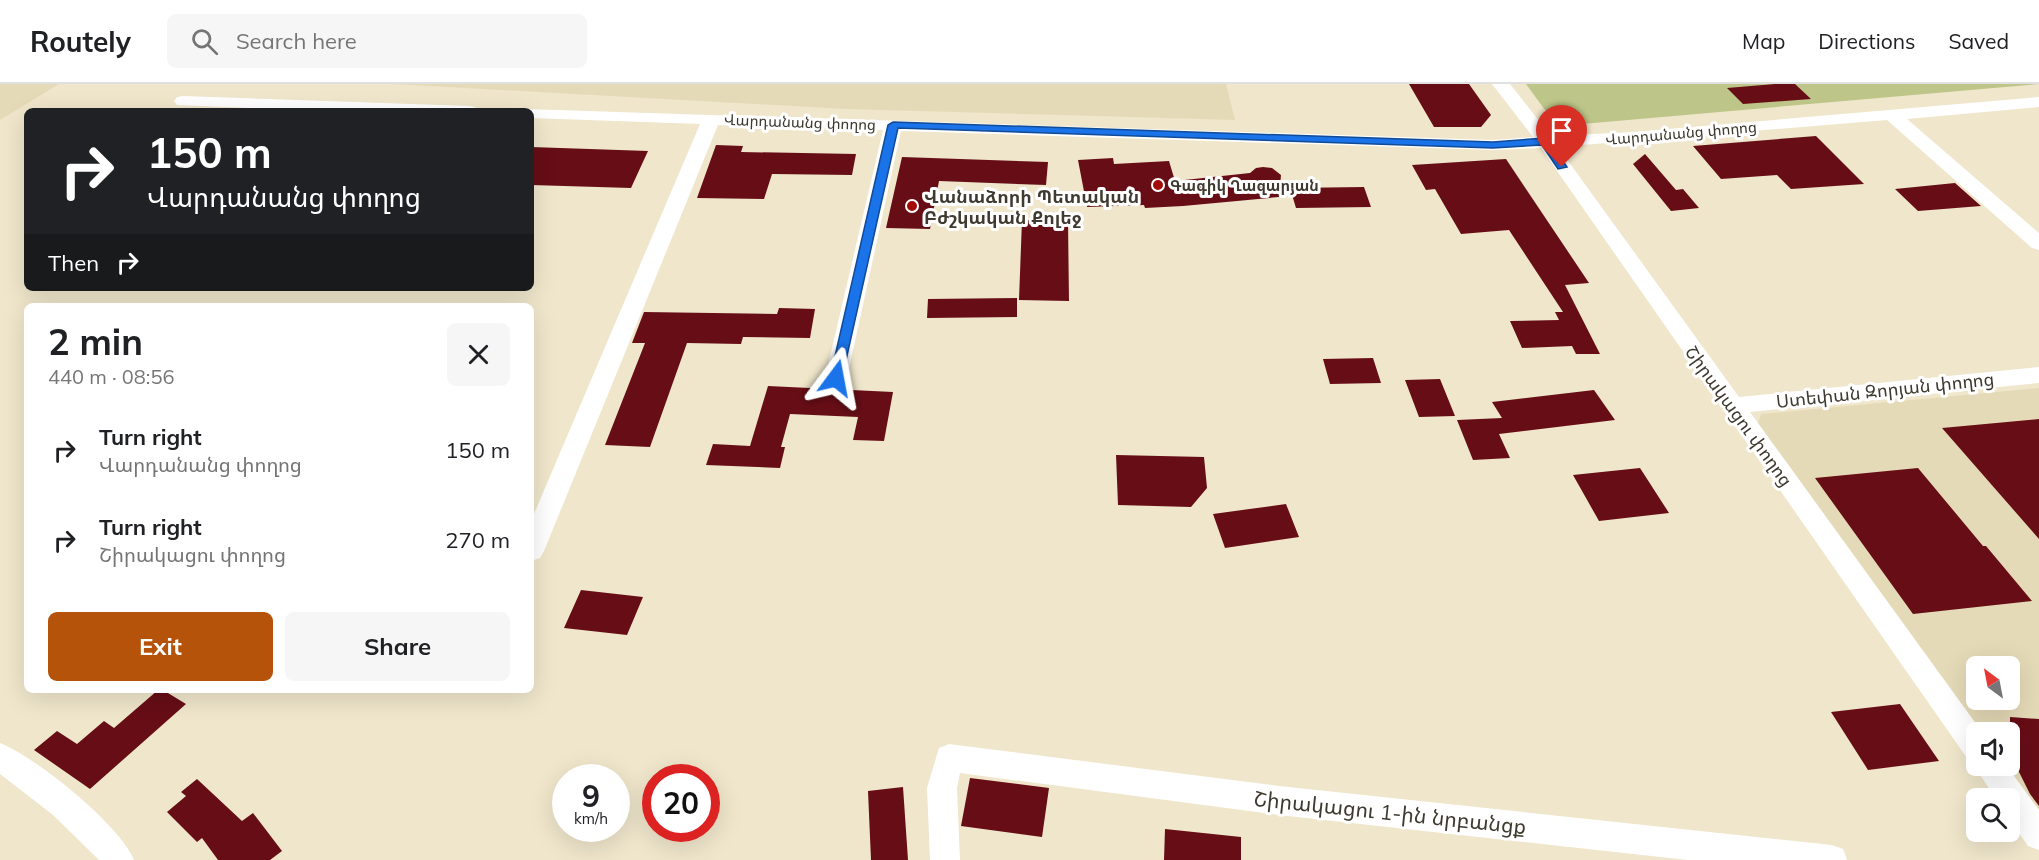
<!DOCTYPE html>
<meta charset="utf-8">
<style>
:root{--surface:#fff;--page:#f6f6f6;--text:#202124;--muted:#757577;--line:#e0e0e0;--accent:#b45309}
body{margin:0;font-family:Mulish,"Noto Sans Armenian",sans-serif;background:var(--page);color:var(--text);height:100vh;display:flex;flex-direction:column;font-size:22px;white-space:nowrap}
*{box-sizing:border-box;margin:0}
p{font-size:20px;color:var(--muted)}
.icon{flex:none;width:33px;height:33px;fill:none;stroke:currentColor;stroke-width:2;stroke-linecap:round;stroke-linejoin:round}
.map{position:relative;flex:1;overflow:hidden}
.details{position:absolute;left:24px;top:219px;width:510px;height:390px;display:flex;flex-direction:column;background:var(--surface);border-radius:9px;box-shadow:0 6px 24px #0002}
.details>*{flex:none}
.banner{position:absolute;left:24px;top:24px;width:510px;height:183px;border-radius:9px;box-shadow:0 6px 24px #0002;background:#202124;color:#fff;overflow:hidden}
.needle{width:39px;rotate:328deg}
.tools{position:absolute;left:1966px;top:572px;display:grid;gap:12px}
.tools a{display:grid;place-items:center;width:54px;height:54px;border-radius:9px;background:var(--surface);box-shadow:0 6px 24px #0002;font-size:30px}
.speed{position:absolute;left:552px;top:680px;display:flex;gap:12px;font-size:30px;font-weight:700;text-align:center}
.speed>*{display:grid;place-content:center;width:78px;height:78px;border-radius:50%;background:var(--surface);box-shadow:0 6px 24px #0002;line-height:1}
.speed small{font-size:15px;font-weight:400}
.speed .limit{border:9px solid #d22;background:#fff;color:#111}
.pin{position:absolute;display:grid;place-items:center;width:51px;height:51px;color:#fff;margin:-62px -26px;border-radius:50% 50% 50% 0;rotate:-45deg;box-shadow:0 0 6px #0007}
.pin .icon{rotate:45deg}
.me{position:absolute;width:66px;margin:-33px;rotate:13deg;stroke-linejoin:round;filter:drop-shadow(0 0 4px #0008)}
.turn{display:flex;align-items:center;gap:21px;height:126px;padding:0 24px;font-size:27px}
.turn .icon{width:78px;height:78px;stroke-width:2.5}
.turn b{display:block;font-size:42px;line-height:51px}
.then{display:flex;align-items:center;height:57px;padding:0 24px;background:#0003;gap:12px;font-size:22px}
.round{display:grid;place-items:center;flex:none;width:63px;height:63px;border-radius:9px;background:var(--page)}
.head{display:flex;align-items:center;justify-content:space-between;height:102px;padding:0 24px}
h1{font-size:36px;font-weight:700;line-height:45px}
.button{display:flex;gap:12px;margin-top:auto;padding:12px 24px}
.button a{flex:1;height:69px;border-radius:9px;background:var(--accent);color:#fff;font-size:24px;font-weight:700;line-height:69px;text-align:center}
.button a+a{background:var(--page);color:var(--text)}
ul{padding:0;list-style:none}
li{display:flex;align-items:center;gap:18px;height:90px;padding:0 24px}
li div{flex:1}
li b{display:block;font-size:22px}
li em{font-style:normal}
header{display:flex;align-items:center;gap:36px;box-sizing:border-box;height:84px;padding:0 30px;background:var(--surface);border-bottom:2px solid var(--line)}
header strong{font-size:28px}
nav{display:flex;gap:33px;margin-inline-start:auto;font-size:21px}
.search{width:420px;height:54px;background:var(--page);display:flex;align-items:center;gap:15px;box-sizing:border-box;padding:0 21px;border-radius:9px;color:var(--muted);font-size:22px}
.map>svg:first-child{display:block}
.built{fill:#e5dab7;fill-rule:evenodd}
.green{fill:#bdc688}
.building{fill:#670d16}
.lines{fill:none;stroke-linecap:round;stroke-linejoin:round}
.minor{fill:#fff;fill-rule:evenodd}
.route{fill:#1a73e8;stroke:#114b97;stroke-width:1.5}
.poi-dot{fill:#a30c06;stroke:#fff;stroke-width:2}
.labels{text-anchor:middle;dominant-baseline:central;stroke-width:6;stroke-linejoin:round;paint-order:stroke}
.far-street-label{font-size:15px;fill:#3e3a2f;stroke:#fff}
.far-poi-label{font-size:15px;font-weight:bold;fill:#3e3a2f;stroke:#fff;text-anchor:start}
.poi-label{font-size:18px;font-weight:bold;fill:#3e3a2f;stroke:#fff;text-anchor:start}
.street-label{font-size:18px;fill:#3e3a2f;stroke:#fff}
.near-street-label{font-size:21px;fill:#3e3a2f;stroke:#fff}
</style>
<header>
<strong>Routely</strong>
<div class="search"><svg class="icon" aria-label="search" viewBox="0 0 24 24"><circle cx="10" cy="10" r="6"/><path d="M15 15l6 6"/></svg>Search here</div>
<nav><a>Map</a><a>Directions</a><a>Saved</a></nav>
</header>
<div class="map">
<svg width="2039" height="776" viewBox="0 0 2039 776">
<rect width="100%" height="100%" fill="#efe6cb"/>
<path class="built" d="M0,0h59l-59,36z
M394,0h832l9,36 -389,-11z
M2039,304v438l-44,-61h15v-33h-33l-221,-303 5,-15zM1977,582h33v33h-33z"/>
<path class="green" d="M1526,0h513l-457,40 -37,-14z"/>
<path class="building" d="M1409,0h60l22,31 -10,12h-47z
M1775,0h20l16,15 -68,5 -16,-16z
M1816,52l48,48 -73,5 -14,-14 -56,4 -28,-33z
M716,61l27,1 -2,6 115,2 -4,21 -80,-1 -8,25 -67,-1z
M531,63l117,4 -17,37 -100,-3z
M1645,70l31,36 7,-1 16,19 -28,3 -38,-47z
M902,73l146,5 -2,23 -107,-4 -9,48 -44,-1z
M1113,74l1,6 55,-3 6,20 75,-8 6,-5 7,-1 9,1 9,7 -2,22 -96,9 -38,2 -1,-3 -57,2 -9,-47z
M1506,75l83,124 -24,2 35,69h-24l-4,-8 -50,2 -12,-27 49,-1 -4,-8h8l-54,-82 -48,4 -26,-45 -9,1 -14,-25z
M1955,99l26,23 -63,5 -23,-22z
M1364,103l7,20 -75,1 -6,-20z
M1022,136l46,1 1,80 -50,-1z
M1017,214v19l-90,1 1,-19z
M779,224l36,1 -5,29 -67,-1 -2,7 -54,-1 -37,104 -45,-2 40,-102h-13l12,-31 133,2z
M1373,274l8,25 -51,1 -7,-25z
M1440,295l15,37 -36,1 -14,-37z
M768,302l125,6 -9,49 -31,-1 5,-23 -68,-3 -9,33h4l-5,21 -74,-3 7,-21 37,2z
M1594,306l21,30 -116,14 11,24 -37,2 -16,-40 45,-2 -10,-16z
M2039,335v120l-97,-111z
M1116,371l88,2 3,31 -16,19 -73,-2z
M1640,384l29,45 -70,8 -26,-46z
M1918,384l65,78h3l46,55 -119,13 -98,-136z
M1286,420l13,33 -74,11 -12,-34z
M581,506l62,7 -16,38 -63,-7z
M158,606h5l23,14 -96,85 -56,-39 23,-19 20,13 27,-23 10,7z
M1900,620l39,57 -71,9 -37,-58z
M2010,633l29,2v87l-9,-12 -20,-40z
M970,694l79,10 -7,49 -81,-11z
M197,695l45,42 11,-8 29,38 -12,9h-52l-16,-22 -5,4 -30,-30 19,-16 -5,-4z
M903,703l5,73h-37l-3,-69z
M1165,745l76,8v23h-77z"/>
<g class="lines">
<path class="minor" d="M1492,0h18l41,52 83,-4 405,-35v10l-132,12 132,114v17l-7,-2 -145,-128 -329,27 181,250 300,-30v16l-289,29 232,320h-5v33h29l33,45v40l-11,-4 -18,-27v-21h-15l-21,-33 2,-3 -9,-4 -426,-610 -48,2 -592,-19 -54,247 -3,6 -8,2 -8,-2 -3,-6 58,-248 -165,-5 -174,426 -4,7 -9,3v-40l169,-397 -169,-6v-7h-7l1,-2 968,31 40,-3z
M183,12l286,10 6,1 3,4h-159l-142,-6 -3,-4 3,-4z
M0,659c36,14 120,82 134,117h-35l-46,-45 -53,-41z
M949,660l330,42 553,59 11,4 4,11h-159l-409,-45 -319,-42 -3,15 3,72h-30l-3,-72 12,-40z"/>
</g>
<path class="route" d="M893,38l600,20 52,-4 3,1 19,28 -9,2 -16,-24 -49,3 -595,-20 -56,250 -6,4 -6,-4 58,-253z"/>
<g class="poi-dot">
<circle cx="1158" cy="101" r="6"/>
<circle cx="912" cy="122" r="6"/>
</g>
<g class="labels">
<g class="far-street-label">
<text transform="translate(800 38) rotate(2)">Վարդանանց փողոց</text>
<text transform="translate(1681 49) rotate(-5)">Վարդանանց փողոց</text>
</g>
<g class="far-poi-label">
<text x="1170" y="101">Գագիկ Ղազարյան</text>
</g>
<g class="poi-label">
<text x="924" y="112">Վանաձորի Պետական<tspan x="924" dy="21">Բժշկական Քոլեջ</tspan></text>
</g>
<g class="street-label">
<text transform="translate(1885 306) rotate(-6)">Ստեփան Զորյան փողոց</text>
<text transform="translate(1739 332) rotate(54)">Շիրակացու փողոց</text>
</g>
<g class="near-street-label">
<text transform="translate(1390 728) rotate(6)">Շիրակացու 1-ին նրբանցք</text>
</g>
</g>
</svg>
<div class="tools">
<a><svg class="needle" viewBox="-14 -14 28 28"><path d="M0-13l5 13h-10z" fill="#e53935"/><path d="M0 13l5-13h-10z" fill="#757577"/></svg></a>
<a><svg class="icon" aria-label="sound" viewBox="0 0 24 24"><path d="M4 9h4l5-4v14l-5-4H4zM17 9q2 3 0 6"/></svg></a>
<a><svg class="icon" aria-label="search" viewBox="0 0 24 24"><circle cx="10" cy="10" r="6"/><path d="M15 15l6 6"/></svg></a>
</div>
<div class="speed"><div>9<small>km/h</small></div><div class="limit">20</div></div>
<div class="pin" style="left:1562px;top:83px;background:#d93025"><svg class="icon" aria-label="arrive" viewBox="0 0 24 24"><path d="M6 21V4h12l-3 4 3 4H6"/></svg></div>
<svg class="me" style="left:836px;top:294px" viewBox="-20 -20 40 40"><path d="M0-17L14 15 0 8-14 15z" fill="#1a73e8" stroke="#fff" stroke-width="4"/></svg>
<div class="banner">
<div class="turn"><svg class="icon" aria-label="right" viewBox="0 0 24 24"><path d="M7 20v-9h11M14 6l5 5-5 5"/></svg><div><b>150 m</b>Վարդանանց փողոց</div></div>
<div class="then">Then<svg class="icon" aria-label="right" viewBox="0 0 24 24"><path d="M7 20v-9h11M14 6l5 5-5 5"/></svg></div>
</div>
<section class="details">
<div class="head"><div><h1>2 min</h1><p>440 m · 08:56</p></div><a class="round"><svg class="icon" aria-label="close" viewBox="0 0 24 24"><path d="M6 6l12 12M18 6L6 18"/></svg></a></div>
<ul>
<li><svg class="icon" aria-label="right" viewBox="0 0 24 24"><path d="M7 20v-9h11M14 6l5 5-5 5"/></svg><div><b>Turn right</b><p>Վարդանանց փողոց</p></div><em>150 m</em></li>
<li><svg class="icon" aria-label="right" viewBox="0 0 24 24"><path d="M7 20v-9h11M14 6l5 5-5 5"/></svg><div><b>Turn right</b><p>Շիրակացու փողոց</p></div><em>270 m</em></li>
</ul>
<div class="button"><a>Exit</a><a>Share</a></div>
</section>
</div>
